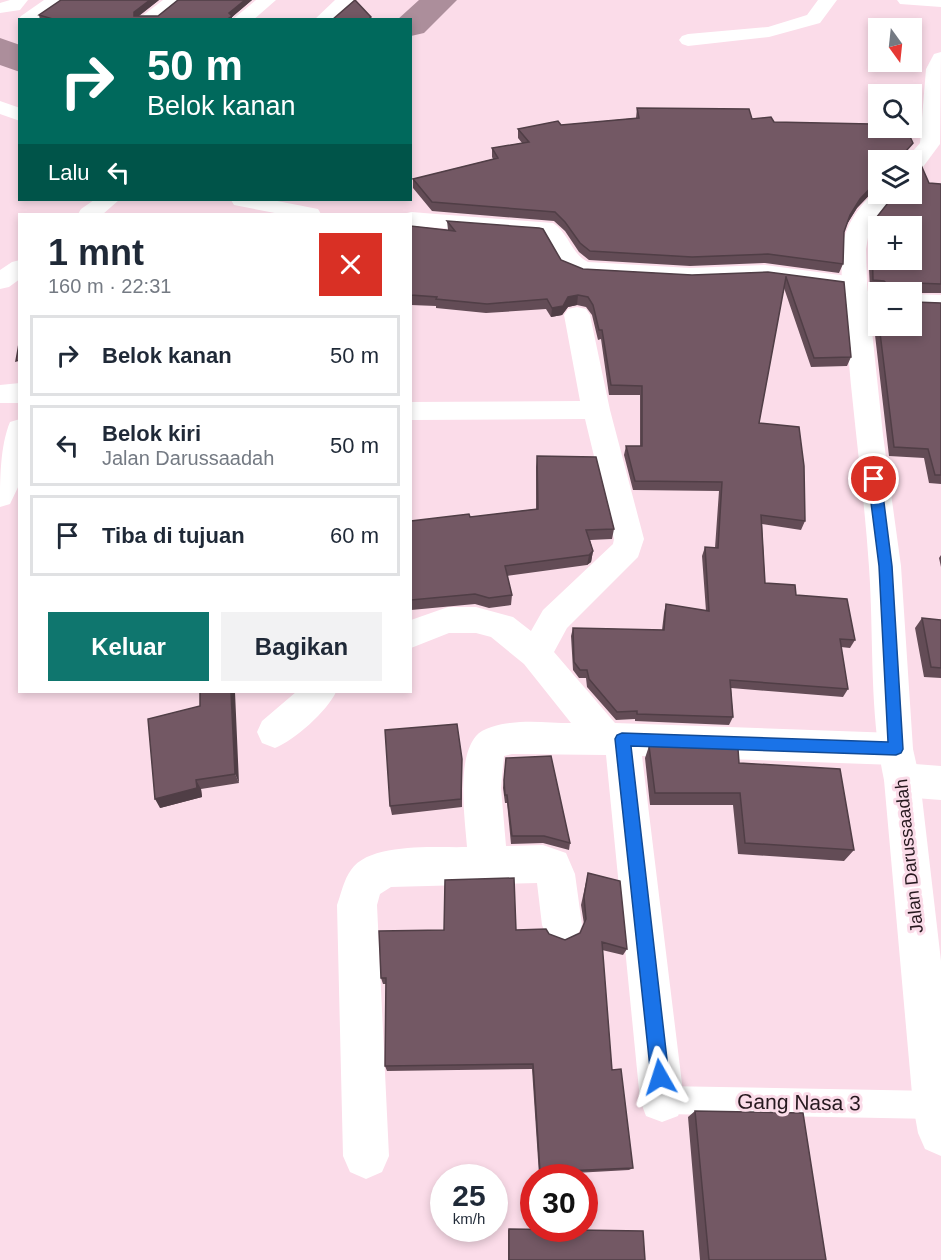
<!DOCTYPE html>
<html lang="id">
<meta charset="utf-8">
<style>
:root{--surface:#fff;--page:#f2f2f3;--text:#1f2937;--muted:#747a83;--line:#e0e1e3;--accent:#0f766e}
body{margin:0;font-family:Helvetica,sans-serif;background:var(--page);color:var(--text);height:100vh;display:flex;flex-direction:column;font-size:22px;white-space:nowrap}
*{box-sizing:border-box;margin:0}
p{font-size:20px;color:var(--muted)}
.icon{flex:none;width:33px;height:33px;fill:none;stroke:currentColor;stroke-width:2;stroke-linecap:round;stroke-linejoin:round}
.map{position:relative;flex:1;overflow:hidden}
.side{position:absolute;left:18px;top:213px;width:394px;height:480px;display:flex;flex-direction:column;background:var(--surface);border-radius:0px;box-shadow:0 3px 9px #0003}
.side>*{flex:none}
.guide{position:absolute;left:18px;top:18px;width:394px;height:183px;border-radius:0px;box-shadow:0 3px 9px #0003;background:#00695c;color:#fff;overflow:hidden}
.needle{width:39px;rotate:165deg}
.fabs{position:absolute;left:868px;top:18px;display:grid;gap:12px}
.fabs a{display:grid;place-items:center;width:54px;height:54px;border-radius:0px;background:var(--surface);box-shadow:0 3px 9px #0003;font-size:30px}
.speed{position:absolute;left:430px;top:1164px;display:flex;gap:12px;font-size:30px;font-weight:700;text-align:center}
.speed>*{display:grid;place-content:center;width:78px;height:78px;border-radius:50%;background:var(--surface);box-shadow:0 3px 9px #0003;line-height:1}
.speed small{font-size:15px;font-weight:400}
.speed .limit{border:9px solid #d22;background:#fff;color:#111}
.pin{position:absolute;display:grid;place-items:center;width:51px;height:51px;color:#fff;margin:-26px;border:3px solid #fff;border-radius:50%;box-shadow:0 2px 6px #0007}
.me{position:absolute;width:66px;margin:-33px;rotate:354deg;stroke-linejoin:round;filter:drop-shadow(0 0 4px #0008)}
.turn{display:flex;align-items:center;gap:21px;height:126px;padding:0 30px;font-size:27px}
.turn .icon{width:78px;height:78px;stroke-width:2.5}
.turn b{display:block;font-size:42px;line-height:51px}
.then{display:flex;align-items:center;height:57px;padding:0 30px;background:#0003;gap:12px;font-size:22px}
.round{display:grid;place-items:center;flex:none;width:63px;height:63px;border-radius:0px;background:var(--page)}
.headline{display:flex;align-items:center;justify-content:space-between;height:102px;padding:0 30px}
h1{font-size:36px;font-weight:700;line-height:45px}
.cta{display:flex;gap:12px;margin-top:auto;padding:12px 30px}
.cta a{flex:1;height:69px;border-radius:0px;background:var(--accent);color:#fff;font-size:24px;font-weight:700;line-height:69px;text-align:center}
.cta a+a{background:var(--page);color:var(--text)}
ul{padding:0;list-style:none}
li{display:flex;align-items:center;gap:18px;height:81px;margin:0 12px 9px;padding:0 18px;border:3px solid var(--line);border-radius:0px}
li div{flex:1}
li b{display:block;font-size:22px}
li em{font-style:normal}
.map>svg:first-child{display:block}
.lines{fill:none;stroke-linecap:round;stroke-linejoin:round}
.river{fill:#ac8e9b;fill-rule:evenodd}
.service{fill:#fff;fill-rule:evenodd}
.minor{fill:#fff;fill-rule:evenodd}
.tertiary{fill:#fff;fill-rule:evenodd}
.wall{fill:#634c56}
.shaded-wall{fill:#503e46}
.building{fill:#735864;stroke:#503e46;stroke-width:1.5;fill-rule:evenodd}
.route{fill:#1a73e8;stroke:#114b97;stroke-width:1.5}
.labels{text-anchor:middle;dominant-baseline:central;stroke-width:6;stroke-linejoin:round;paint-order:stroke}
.street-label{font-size:18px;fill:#26181e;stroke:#fbdce9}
.near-street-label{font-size:21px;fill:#26181e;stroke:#fbdce9}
</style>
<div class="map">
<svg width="941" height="1260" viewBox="0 0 941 1260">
<rect width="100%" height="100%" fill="#fbdce9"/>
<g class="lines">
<path class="river" d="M419,0h38l-33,33 -13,3v-16h-14z
M0,38l20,7v27l-20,-7z"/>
<path class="service" d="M662,1086l273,5 6,2v24l-6,2 -273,-5 -10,-4 -4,-10 4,-10z"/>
<path class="minor" d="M10,0h18l-8,10 -20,3v-10z
M44,0h21l-26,20h-19v2l-2,-2 3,-4z
M163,0h20l-25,20h-21z
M256,0h20l-23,20h-21z
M335,0h19l-20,20h-20z
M818,0h19l-17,23 -51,14 -81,9 -6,-2 -3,-4 3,-4 6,-2 80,-7 39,-12z
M897,0h44v7l-41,-3z
M0,101l20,7v13l-20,-7z
M94,200h25l-16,14h-25l3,-5z
M231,200h41l46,9 3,5h-41l-46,-9z
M411,212l142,11c16,10 18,31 35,39l102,6 75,-3 90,12 9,2 3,5 -3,5 -6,2 22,1 -1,16 -32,-5 -3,-5 3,-5 6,-2 -88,-12 -75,3 -108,-6 -20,-8 -18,-31 -5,-2 -128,-9v-12h-8z
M20,260v19l-11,8 -9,2v-19l12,-8z
M912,294l29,1v16l-29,-1z
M577,307l9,2 4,6 20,95 34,129 -6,18 -71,71 -13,24 61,71 280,10 13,5 5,11 -5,11 -13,5 -253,-9 42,344 -6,16 -16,6 -16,-6 -6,-16 -34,-345 -94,-1 -8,2 -3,32 5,58 37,-1 23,8 9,21 7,51 -6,14 -14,6 -14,-6 -6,-14 -5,-42 -146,4 -11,7 -3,11 12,251 -7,16 -16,7 -16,-7 -7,-16 -6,-251c4,-11 7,-26 14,-35 19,-28 85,-22 116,-23 -2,-29 -11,-87 9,-111 6,-8 24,-12 34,-13 20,-3 42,0 61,0l-47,-59 -33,-27 -15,-4h-27l-38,15v-28l37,-13h28l37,10 18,14 12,-21 70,-66 1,-5 -29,-120 -174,1v-18l169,-1 -16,-86 4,-6z
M20,383v20h-20v-18z
M20,419v64l-10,21 -10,3c0,-27 0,-61 10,-85z
M296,692h40c-9,19 -41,48 -61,56l-13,-5 -5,-11 5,-11z
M902,763l39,3v34l-39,-3 -13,-5 -5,-12 5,-12z"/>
<path class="tertiary" d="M941,52l-1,92 -20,27 -8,1v-12h-7l15,-17 6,-74 8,-15z
M877,189h2v5h17l-26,32 -4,23 1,35 16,151 18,131 12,183 7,31 21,181v195l-16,-7 -7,-16 -5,-28 -29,-325c-15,-69 -10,-142 -15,-213 -5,-75 -16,-150 -22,-226 -2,-30 -7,-60 -5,-90 2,-26 17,-44 35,-62z"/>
</g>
<path class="wall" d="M159,0l-20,16h19l20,-16h74l-20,17v3h-192l-1,-5z
M637,108l115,11 22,3 94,2 2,-5 39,33 5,13 15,18 12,1v109h-26v9l26,1v181l-12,-1 -5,-25 -35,-2 -17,-147 4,-9 3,26 33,-34h-30l-2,-2 -10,-1 -2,-40 4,-22 4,-9 36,-24 -33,-34v27h-2l-20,21 -10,16 -3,8 -1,32 -4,9 -74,-10 -75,3 -101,-6 -10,-8 -14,-21 -11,-10 -122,-10 -19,-23v-9l80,-20 -1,-2v-9l30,-5 -4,-5v-9l118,-11z
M447,221l114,39 22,9 109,6 76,-3 76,10 7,75 -4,9 -36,1 -27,-79 -25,135 46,98 -4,9 -39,-6 3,59 31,12 59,45 -5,8 -9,-1 7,42 -5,8 -112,-9 2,29 -4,8 -94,-4v-2l-19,1 -29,-33 -1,-9h-7l-6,-8 -2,-34 2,-8 89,2 2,-17 2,-9 40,7 -4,-55 3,-9 10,1 4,-57 -86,-1 -9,-35 2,-9h14v-51h-31l-8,-56 -3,1 -6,-25 -6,-8 -9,-2 -9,2 -6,8 -11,2 -5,-8 -60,4 -50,-5v-2l-25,-1v-79l37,4z
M537,456l77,73 -2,10 -22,1 3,11 -2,11 -4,3 -80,11 5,19 -1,10 -22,3 -14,-4 -64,6v-89l59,-4 66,-8v-42z
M941,555v12l-2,-9z
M922,618l19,2v58l-17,-1 -9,-49z
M200,692l39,91 -38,6 1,8 -42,11 40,-102z
M649,746l90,17 115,87 -10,11 -106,-7 -5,-49h-83l-5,-47z
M506,758l64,85 -1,7 -26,-7 -32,1 -4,-41h-2l-2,-15z
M462,759v48l-70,8 -2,-9z
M588,873l39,76 -4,6 -21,-5 10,120 21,98 -4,2 -90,5 -7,-106 -145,2 -2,-5 1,-82h-3l-2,-6 135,-48 33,4 16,6 15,-7 4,-9 -3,-19z
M695,1111l131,149h-126l-12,-143z
M509,1229l136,31h-137v-30z"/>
<path class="shaded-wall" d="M150,0h9l-23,18 -2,-2v-4z
M245,0h7l-20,17v3h-6l3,-7z
M879,179l-2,8 -20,21 -10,16 3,-9 10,-16z
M578,295l-1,10 -9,2 -6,8 -11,2 1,-9 16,-11z
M593,551l-2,11 -4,3 2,-10z
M231,692h4l4,91 -4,-9z
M196,780l5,9 1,8 -42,11 -5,-9z"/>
<path class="building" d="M61,0h89l-16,12v4h24l20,-16h67l-16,13 3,3 -6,4h-170l-17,-5z
M355,0l16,17 -3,3h-36z
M637,108l112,1 3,10 19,-2 3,5 98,2 -2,-5h9v9h27l7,15 -7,8 7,2 1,12h7l8,18 12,1v100l-26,-1v19l26,1v172h-6l-7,-26 -34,-2 -18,-147h3v26h33v-34h-27l1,-9 -2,-2 -11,-1 -1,-40 4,-22 19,-24h17v-34h-33v19l-19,20 -10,16 -6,17 -1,32 -75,-10 -76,3 -102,-6 -10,-8 -15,-21 -10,-10 -123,-10 -19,-23 85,-21 -6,-10 37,-6 -11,-13 40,-8 3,4 78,-7zM879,226h33v34h-33z
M447,221l92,7 4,1 18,31 22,9 109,6 76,-3 76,10 7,75 -37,1 -28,-81 -27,146 40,4 5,39 1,55 -44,-6 4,68 30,2 1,10 51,4 8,41 -15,-1 8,50 -118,-9 3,37 -96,-3v-3l-20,1 -28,-33 -2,-9h-7l-6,-8 -1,-34 91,2 2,-26 43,7 -4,-64 13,1 4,-66 -87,-1 -9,-35h16v-60l-31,-1 -9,-55h-3l-6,-25 -5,-8 -10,-2 -10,2 -5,9 -11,2 -5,-9 -60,5 -51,-5 1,-2 -26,-2v-69l44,5z
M20,338v22l-4,1z
M537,456l59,1 18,72 -28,1 7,21 -4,4 -84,11 7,29 -23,3 -14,-4 -64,6v-79l58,-7 1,3 68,-8z
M922,618l19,2v48l-10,-1z
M200,692h31l4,82 -39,6 1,8 -42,11 -7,-80 52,-13z
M457,724l5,35 -1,40 -71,7 -5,-76z
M649,746l89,3 1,14 101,6 14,81 -109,-7 -5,-50h-85z
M551,756l19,87 -26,-7h-32l-5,-41h-2l-1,-15 2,-22z
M588,873l32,8 7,68 -25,-7 10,128 9,-1 12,99 -93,4 -7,-108 -148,2 1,-88h-5l-2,-47 65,-1 1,-50 69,-2 2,52 30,-1 3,5 16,6 15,-7 6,-14 -2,-22z
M695,1111l108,2 23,147h-117z
M509,1229l134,2 2,29h-136z"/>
<path class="route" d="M874,474l7,5 11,87 11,183 -2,4 -5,2 -265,-9 38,331 -3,7 -6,3 -7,-3 -2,-7 -36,-338 2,-4 5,-2 266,9 -9,-176 -11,-87z"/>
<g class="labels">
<g class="street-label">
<text transform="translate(909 856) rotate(-96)">Jalan Darussaadah</text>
</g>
<g class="near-street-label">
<text transform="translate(799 1102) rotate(1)">Gang Nasa 3</text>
</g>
</g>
</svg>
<div class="fabs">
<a><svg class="needle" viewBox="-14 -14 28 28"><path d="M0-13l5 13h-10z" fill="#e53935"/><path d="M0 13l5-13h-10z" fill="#747a83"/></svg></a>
<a><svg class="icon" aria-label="search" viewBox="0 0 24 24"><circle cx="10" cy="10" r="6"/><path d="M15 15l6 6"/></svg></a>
<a><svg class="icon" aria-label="layers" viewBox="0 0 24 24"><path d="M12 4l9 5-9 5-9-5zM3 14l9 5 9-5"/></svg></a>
<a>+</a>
<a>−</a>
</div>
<div class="speed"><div>25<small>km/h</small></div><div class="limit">30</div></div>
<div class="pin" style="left:874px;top:479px;background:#d93025"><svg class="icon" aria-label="arrive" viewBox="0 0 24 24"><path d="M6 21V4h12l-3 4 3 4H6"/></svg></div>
<svg class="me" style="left:660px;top:1077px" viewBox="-20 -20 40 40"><path d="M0-17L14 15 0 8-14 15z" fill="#1a73e8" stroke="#fff" stroke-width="4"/></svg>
<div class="guide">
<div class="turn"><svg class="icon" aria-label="right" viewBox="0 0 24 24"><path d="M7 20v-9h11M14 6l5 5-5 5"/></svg><div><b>50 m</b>Belok kanan</div></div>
<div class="then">Lalu<svg class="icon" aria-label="left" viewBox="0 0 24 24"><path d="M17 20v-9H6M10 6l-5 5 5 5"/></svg></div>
</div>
<section class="side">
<div class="headline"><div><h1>1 mnt</h1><p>160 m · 22:31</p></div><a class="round" style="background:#d93025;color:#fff"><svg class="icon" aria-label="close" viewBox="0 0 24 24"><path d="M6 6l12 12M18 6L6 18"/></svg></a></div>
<ul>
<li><svg class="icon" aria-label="right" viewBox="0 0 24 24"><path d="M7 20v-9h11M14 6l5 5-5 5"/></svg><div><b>Belok kanan</b></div><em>50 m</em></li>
<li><svg class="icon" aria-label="left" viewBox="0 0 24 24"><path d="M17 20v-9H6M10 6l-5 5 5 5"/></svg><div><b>Belok kiri</b><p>Jalan Darussaadah</p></div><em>50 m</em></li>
<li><svg class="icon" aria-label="arrive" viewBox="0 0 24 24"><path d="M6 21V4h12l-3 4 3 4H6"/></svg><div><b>Tiba di tujuan</b></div><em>60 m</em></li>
</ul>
<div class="cta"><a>Keluar</a><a>Bagikan</a></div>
</section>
</div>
